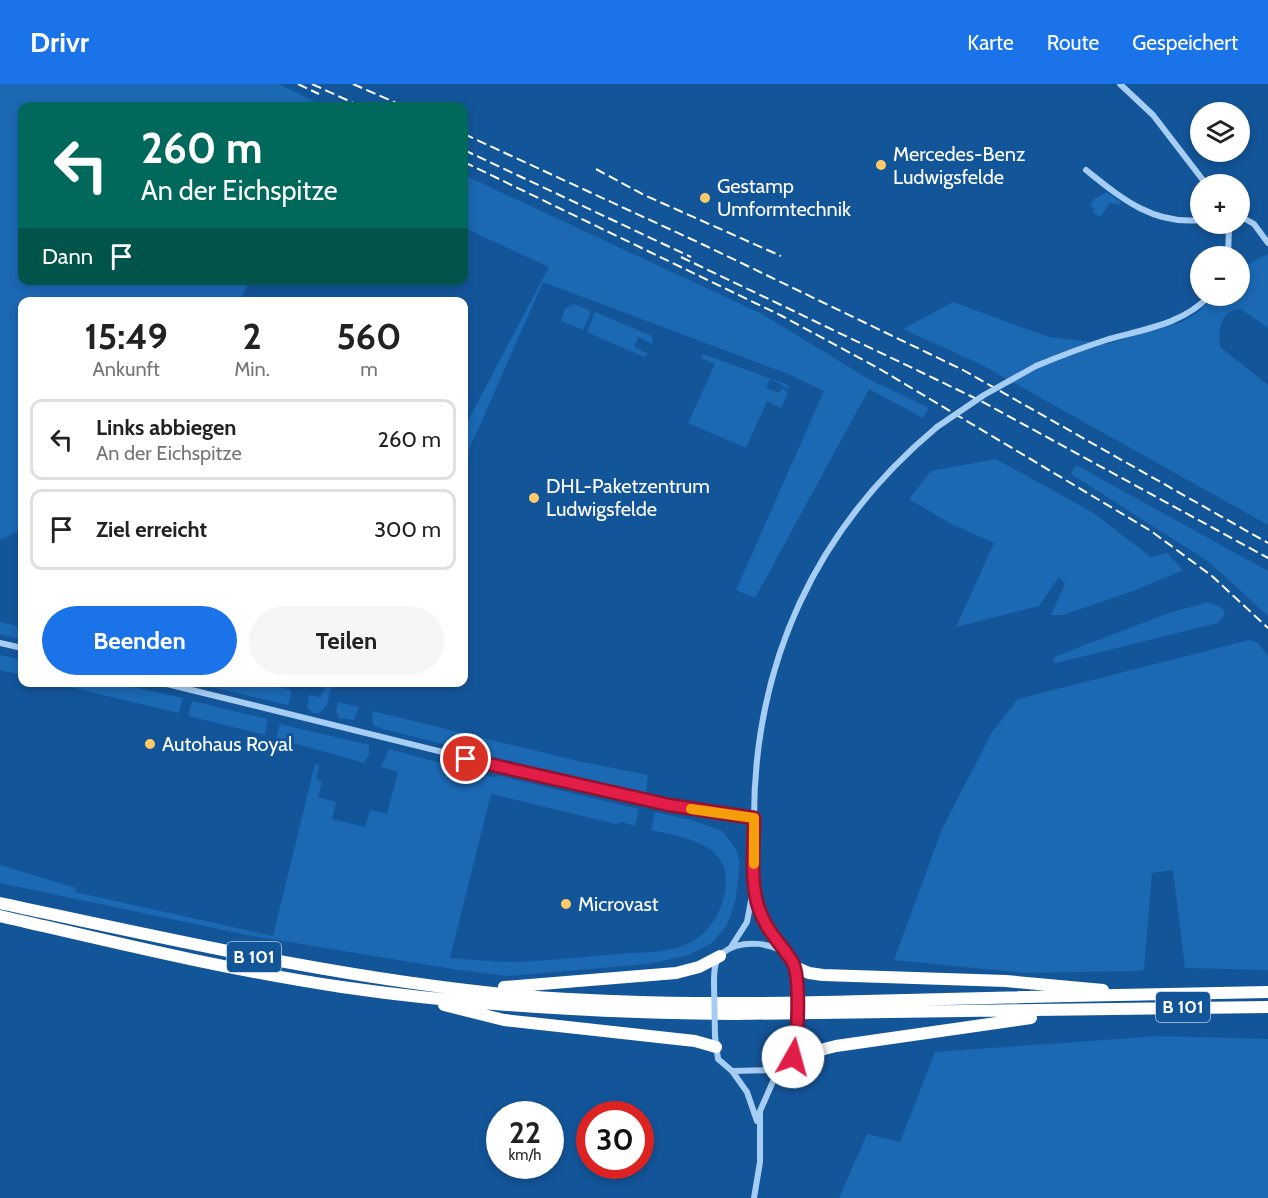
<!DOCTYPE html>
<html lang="de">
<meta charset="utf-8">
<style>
:root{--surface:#fff;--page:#f6f6f6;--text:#222;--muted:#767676;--line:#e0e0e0;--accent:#1a73e8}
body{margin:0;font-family:Cabin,sans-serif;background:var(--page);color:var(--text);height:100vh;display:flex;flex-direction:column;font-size:22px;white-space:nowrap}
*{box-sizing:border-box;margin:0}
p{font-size:20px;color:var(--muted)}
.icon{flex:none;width:33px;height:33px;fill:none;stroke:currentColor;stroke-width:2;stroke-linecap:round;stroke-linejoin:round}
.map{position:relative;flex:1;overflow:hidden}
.sheet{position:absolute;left:18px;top:213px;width:450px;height:390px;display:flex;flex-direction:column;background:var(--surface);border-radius:12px;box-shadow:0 3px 9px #0003}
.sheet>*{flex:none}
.guide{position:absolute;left:18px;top:18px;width:450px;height:183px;border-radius:12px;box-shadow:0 3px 9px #0003;background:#00695c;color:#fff;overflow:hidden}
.buttons{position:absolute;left:1190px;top:18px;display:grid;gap:12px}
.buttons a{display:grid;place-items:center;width:60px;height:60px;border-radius:50%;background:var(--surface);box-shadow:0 3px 9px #0003;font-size:30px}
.speed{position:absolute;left:486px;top:1017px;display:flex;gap:12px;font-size:30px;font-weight:700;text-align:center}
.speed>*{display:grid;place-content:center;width:78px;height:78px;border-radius:50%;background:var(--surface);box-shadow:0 3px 9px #0003;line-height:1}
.speed small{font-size:15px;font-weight:400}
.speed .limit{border:9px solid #d22;background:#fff;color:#111}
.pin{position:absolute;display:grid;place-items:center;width:51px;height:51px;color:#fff;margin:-26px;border:3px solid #fff;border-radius:50%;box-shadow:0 2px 6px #0007}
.me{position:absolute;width:66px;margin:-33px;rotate:7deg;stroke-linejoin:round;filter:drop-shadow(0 0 4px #0008)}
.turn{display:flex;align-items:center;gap:21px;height:126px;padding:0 24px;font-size:27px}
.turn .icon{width:78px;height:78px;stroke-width:2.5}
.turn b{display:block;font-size:42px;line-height:51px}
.then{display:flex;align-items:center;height:57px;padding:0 24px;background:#0003;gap:12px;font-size:22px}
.eta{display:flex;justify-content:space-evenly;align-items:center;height:102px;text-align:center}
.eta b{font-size:36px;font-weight:700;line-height:42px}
.cta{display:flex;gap:12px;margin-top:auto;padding:12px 24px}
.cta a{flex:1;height:69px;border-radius:36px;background:var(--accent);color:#fff;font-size:24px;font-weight:700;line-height:69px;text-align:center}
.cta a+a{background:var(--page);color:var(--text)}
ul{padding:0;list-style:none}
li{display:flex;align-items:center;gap:18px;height:81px;margin:0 12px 9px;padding:0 12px;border:3px solid var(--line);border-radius:12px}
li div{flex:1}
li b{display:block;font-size:22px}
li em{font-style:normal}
header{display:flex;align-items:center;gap:36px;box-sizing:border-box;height:84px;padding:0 30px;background:var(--accent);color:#fff}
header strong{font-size:28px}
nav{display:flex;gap:33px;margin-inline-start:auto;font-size:21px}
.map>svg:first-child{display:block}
.green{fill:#1b68b3}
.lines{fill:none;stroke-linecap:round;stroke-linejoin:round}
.street{stroke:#a6cdf3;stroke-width:6}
.highway{stroke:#fff;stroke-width:12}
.rail{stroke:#fff;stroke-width:2;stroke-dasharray:10 4.5;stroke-linecap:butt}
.street-bridge{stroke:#a6cdf3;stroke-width:6}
.route-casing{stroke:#92132f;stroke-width:15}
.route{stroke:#e11d48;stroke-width:10}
.slow{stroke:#f59e0b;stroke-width:10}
.poi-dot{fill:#ffcb68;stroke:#135599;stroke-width:2}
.labels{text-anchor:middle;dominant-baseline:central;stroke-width:6;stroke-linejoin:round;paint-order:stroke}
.shield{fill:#135599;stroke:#b8cce0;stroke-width:1.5}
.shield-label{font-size:18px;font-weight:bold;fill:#fff}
.poi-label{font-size:20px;fill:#fff;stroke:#135599;text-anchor:start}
</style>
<header>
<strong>Drivr</strong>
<nav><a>Karte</a><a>Route</a><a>Gespeichert</a></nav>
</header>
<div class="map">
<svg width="1268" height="1114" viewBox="0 0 1268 1114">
<rect width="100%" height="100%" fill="#135599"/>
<path class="green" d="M0,0h279l45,22h-302v174l228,1 -11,20 -217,1v228l-22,10z
M464,91l298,139 105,64 62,30 -6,10 -54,-29 -114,209 -19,-8 88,-199 -36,-17 -245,-92 -79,179v-33l85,-161 -85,-39z
M1106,108l15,10 -2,3 -10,-2 -8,14 -8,-4 2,-4 -5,-3 3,-6z
M1268,170v74l-27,-19c-21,2 -23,19 -21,38l48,38v140l-286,-160 -79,-36 50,-27 96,35 58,7 75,-22 15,-9 18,-17h24v-27z
M574,220l17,7 -8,19 -22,-9 4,-12z
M595,228l57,24 1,8 -15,-7 -4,10 14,7 -4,3 -57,-25z
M703,270l85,31 1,4 -19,-10 -4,9 13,5 3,-5 6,4 -7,16 -14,-7 -21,47 -58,-25 27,-59 -14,-6z
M996,375l96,53 59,45 16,-4 16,17 -47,20 -73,25h-12l14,-31 -6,-7 -20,29 -83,21 38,-84 -45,-20 -40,-24 22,-28z
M1076,381l192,106v45l-59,-54 -138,-88z
M1208,518l14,5 3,7 -7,9 -162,40 -3,-3 3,-4 113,-43z
M0,538l22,5v13l-22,-6z
M1249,556l8,2 11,14v314l-83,-2 -12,-98 -21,3 -8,96 -3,2 -116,2 -131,-13 48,-131 50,-97 26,-33z
M0,571l22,5v15l-22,-5z
M52,599h64l67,15 -4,15z
M194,599h65l33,7 -4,15z
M328,599h4l-5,22 -7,8h-7l-6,-5 2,-13 11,2z
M192,617l76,18 -3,16 -77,-19z
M338,618l21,5 -5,13 -15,-2 -3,-7z
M372,627l206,50 70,14 -2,17 -68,-14 -195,-49 -10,-4z
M280,640l89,21v9l-5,9 -88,-25z
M389,665l103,28 8,-1 139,33 -4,17 -13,-4 -6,2 -125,-30 -41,164c21,1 43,4 64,4 35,-1 71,-6 105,-8 21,-2 44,-1 64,-8 27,-10 44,-40 43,-69 -2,-35 -48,-41 -75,-47l4,-18 37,8 30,11 14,18 4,13 -4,36 -9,27 -15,18 -23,12 -41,9 -140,12 -49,-6 -212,-35 -247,-52v-18l76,23 -1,4 198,44 42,-172 4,1 -3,14 6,2 -4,16 18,5 -4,17 33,8 5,-17 17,4 11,-42 -17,-5z
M1159,952l109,3v159h-429l28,-64 33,8 35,-90z"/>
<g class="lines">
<path class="street" d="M1120,0l33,31 53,69
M1086,86c35,28 67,55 114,50
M1240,132l14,8 14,19
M1219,140l10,3 7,-3
M1228,172l1,-29
M1036,282c24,-10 48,-19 73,-27 36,-10 74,-15 100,-43
M0,559l22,5
M159,598l409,101 120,25 66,10
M731,863l16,-25 6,-32
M781,865c-31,-46 -27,-74 -27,-126 -1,-159 61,-294 183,-396
M714,899c0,-9 0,-20 6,-27 16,-19 60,-15 72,5 4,7 3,16 4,24
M715,952l3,23 14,12 46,-1 15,-13 3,-22
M732,987l15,21 10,29
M754,1114l6,-36v-51l18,-41"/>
<path class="highway" d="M0,819c173,37 347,77 524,93 113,9 227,8 340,5 135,-3 269,-7 404,-9
M0,832c113,26 227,54 342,71 130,19 261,26 393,27l533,-7
M795,883l14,6 14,2 183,6 97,9
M504,903l172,-14 23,-6 21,-11
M444,921l60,15 191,21 21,6
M793,973l43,-11 195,-28"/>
<path class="rail" d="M298,0l21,10
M312,0l48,22
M353,0l50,22
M464,50l240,111 259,125 305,173
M464,66l227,107
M464,78l318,154 96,52 273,163 61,45 56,52
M596,85l48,26 137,61
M681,173l298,143 289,158"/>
<path class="street-bridge" d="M937,343l47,-32 52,-29
M714,899l1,53
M796,901v50"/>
</g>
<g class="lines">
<defs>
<path id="route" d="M466,675l203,46 85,13c0,28 -4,61 4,88 8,25 21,35 34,55 9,14 6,80 1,96"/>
</defs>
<use href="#route" class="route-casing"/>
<use href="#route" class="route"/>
<path class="slow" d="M691,725l63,9v46"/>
</g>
<g class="poi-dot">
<circle cx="881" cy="81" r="6"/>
<circle cx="705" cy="114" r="6"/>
<circle cx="534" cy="414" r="6"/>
<circle cx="150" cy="660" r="6"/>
<circle cx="566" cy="820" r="6"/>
</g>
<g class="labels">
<g class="shield">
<rect x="227" y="858" width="54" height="30" rx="4.5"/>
<rect x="1156" y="908" width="54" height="30" rx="4.5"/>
</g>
<g class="shield-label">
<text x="254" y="873">B 101</text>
<text x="1183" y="923">B 101</text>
</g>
<g class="poi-label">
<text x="893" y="70">Mercedes-Benz<tspan x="893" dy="23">Ludwigsfelde</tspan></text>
<text x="717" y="102">Gestamp<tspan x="717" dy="23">Umformtechnik</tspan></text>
<text x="546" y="402">DHL-Paketzentrum<tspan x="546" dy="23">Ludwigsfelde</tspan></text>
<text x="162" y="660">Autohaus Royal</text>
<text x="578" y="820">Microvast</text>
</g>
</g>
</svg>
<div class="buttons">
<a><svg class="icon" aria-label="layers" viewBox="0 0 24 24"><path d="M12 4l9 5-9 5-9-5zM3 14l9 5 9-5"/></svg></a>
<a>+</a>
<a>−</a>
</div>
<div class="speed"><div>22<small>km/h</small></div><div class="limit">30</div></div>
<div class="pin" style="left:466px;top:675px;background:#d93025"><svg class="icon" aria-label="arrive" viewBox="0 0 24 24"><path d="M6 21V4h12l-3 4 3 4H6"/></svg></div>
<svg class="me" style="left:793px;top:973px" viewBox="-20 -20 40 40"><circle r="19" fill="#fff"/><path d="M0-13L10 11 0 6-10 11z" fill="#e11d48"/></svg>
<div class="guide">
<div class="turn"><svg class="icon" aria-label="left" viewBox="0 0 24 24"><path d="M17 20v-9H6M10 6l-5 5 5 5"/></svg><div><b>260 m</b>An der Eichspitze</div></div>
<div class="then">Dann<svg class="icon" aria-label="arrive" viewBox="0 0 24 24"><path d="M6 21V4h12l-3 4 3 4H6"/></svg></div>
</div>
<section class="sheet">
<div class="eta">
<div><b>15:49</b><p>Ankunft</p></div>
<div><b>2</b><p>Min.</p></div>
<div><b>560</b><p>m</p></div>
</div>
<ul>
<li><svg class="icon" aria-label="left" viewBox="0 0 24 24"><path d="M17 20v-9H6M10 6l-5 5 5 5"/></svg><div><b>Links abbiegen</b><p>An der Eichspitze</p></div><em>260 m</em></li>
<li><svg class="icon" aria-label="arrive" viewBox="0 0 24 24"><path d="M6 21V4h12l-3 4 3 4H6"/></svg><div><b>Ziel erreicht</b></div><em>300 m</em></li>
</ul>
<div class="cta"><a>Beenden</a><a>Teilen</a></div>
</section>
</div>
